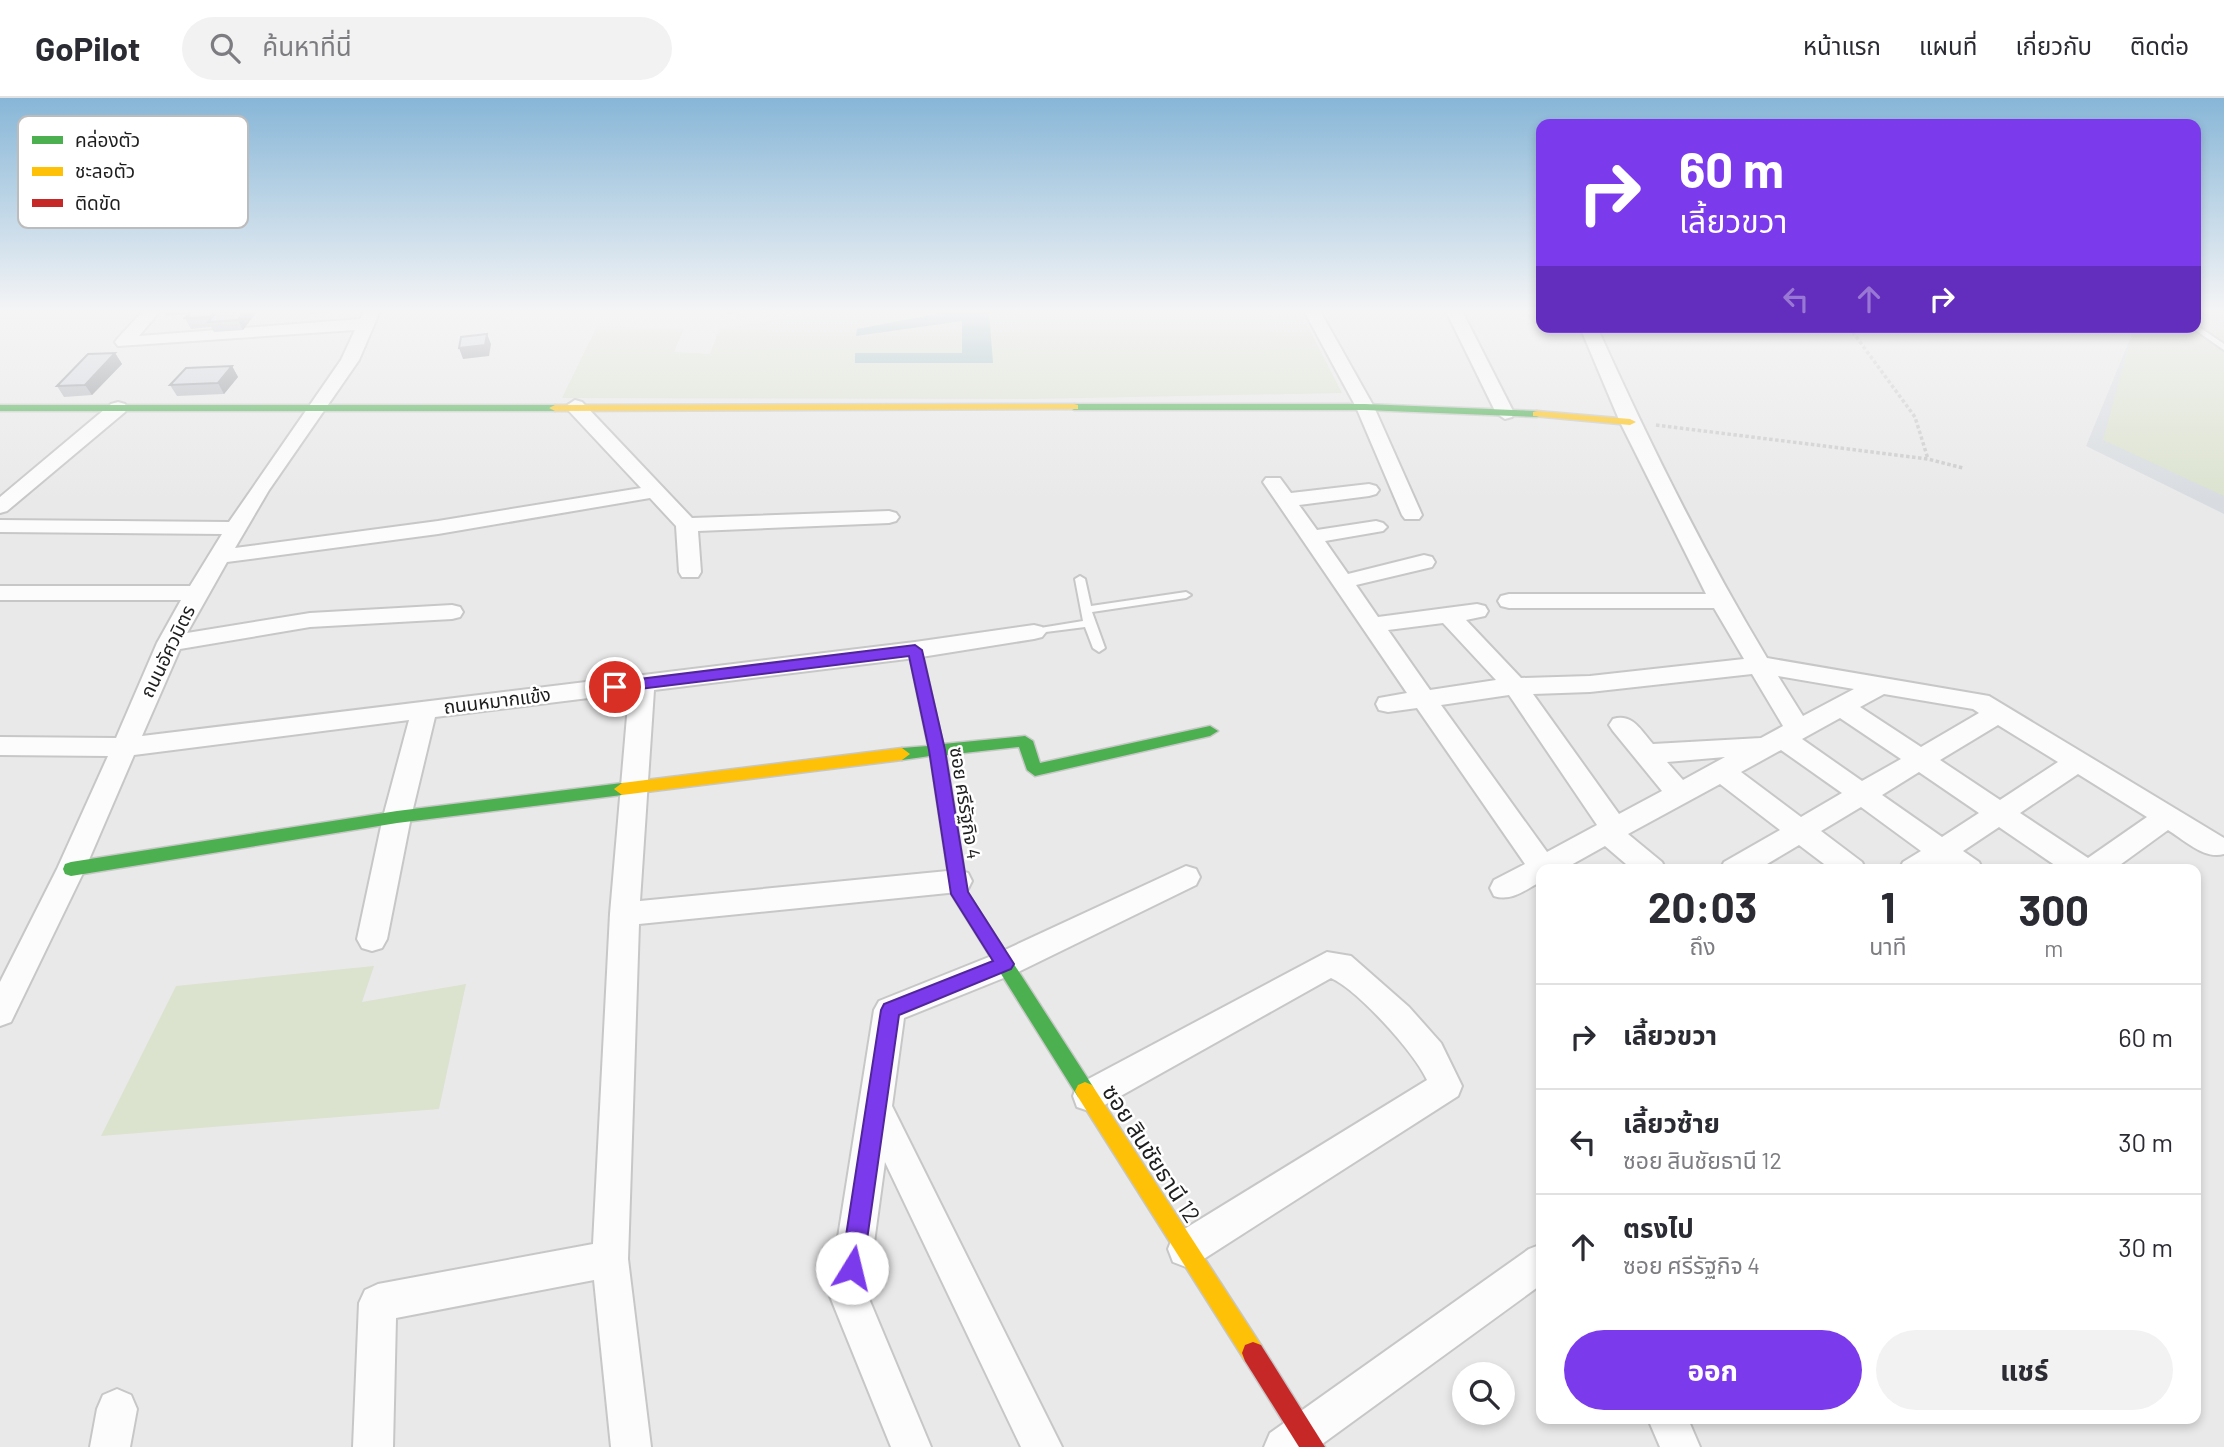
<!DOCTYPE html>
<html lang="th">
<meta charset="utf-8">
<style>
:root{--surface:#fff;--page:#f2f2f3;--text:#2b2b33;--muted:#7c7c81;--line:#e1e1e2;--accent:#7c3aed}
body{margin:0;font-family:Barlow,"Noto Sans Thai",sans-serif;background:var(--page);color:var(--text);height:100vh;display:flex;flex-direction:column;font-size:26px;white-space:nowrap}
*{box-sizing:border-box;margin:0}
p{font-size:23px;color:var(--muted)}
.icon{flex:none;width:38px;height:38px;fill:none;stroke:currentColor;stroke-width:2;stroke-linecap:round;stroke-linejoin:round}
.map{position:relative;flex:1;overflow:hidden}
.sheet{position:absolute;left:1536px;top:766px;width:665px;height:560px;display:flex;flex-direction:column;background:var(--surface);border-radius:14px;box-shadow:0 4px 10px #0003}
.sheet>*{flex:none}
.guide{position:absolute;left:1536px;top:21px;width:665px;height:214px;border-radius:14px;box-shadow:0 4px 10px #0003;background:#7c3aed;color:#fff;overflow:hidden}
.buttons{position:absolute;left:1452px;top:1264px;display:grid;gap:14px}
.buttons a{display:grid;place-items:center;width:63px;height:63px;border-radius:50%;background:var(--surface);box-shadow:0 4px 10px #0003;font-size:35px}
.pin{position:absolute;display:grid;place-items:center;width:60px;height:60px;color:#fff;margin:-30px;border:4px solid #fff;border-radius:50%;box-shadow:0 2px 7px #0007}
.me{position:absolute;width:77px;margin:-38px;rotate:9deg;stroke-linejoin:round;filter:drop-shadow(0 0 5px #0008)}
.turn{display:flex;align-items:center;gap:24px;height:147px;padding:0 28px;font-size:32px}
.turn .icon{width:91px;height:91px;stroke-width:2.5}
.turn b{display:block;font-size:49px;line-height:60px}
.lanes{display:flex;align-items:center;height:66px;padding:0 28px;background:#0003;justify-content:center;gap:35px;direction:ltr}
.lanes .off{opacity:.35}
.eta{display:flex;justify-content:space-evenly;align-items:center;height:119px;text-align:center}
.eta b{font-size:42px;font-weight:700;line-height:49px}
.button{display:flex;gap:14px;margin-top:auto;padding:14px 28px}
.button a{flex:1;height:80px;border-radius:42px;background:var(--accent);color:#fff;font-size:28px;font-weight:700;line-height:80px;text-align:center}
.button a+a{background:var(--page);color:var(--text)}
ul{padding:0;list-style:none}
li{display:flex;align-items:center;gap:21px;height:105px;padding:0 28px;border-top:2px solid var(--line)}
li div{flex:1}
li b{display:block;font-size:26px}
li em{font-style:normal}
header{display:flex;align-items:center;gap:42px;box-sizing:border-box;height:98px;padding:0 35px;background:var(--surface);border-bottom:2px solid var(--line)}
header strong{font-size:33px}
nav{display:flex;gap:38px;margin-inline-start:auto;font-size:24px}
.search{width:490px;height:63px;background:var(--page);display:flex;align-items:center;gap:18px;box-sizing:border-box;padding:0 24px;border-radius:38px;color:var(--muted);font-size:26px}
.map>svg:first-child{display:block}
.built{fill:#d8dce0}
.green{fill:#dbe2ce}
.water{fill:#97babe}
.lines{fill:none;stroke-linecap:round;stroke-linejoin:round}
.lane-casing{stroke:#c7c7c7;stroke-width:4}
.street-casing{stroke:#c7c7c7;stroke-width:4}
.fast-casing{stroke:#c7c7c7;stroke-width:3}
.slow-casing{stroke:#c7c7c7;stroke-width:3}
.jam-casing{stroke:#c7c7c7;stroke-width:3}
.path{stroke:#cacaca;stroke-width:3.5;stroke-dasharray:3.5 2.5;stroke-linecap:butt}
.lane{fill:#fcfcfc;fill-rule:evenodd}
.street{fill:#fcfcfc;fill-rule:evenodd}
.fast{fill:#4caf50;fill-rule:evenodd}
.slow{fill:#ffc107;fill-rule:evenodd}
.jam{fill:#c62828;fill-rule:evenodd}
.wall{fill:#b2b6bb}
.shaded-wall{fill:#919499}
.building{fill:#cfd4da;stroke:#919499;stroke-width:2}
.route{fill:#7c3aed;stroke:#51269a;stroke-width:2}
.labels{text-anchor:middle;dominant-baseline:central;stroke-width:5;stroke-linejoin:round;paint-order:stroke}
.street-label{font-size:19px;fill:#1e1e1f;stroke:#fff}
.near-street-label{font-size:23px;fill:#1e1e1f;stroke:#fff}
.key{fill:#fff;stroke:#bcbcbc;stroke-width:2}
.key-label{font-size:19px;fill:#1e1e1f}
</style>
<header>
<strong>GoPilot</strong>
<div class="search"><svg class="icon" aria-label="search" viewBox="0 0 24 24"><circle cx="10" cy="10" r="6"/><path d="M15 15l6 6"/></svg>ค้นหาที่นี่</div>
<nav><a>หน้าแรก</a><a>แผนที่</a><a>เกี่ยวกับ</a><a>ติดต่อ</a></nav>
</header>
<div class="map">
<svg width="2224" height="1349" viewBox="0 0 2224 1349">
<rect width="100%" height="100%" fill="#e9e9ea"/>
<path class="built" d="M2196,213h28v203l-138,-68 46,-112 -8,-7h72z"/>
<path class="green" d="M829,213h471l42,82 -309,6 -471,-1 35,-72 87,3 -10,23 36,2 9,-25z
M2196,213l28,17v168l-121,-56 29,-106 -8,-7h72z
M374,868l-12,36 104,-18 -27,125 -338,27 75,-150z"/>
<path class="water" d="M952,213h37l4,52h-138v-10h107v-32l-106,15 1,-7z"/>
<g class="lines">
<defs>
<path id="lane" d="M2196,227l28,19v6l-33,-23h5z
M1080,478l5,3 6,27 95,-14 5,3 -5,3 -94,14 13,36 -6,4 -6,-4 -8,-21 -55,7 -1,-2 1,-2 4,-1 49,-8 -8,-42z"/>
<path id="street" d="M143,213h17l-21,25 221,-17 4,-8h16l-21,49 -90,130 -34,58 203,-27 203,-33 -73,-78 -2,-4 9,-6 7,2 110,116 197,-7 7,2 3,4 -3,4 -7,2 -191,8 3,41 -3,5h-16l-3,-5 -3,-46 -26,-28 -212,36 -211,28 -40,71 123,-20 142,-8 8,2 3,5 -3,5 -8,2 -142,8 -130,22 -38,87 773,-94 119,-17 8,2 4,5 -4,5 -8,2 -119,19 -261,32 -14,211 318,-31 10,3 4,8 -4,8 -10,3 -319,32 -11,335 23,188h-40l-17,-167 -198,38 -3,129h-40l6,-144 6,-13 13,-6 215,-40 17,-330 19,-221 -194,24 -24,100 -24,122 -5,9 -10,3 -10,-3 -5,-9 26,-122 26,-97 -275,35 -49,114 -74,153 -11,4v-44l57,-113 51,-113 -108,-1v-18l116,1 41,-95 24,-43h-181v-14h190l32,-52 -222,-2v-12l229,2 112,-162 14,-30 -237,16 -3,-4 3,-4z
M1304,213h16l54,96 48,108 -3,4h-14l-3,-4 -46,-108z
M1446,213h16l52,102 -2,4 -7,2 -9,-6z
M1580,229h17c51,113 106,225 170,331l222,38 235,142v16c-19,6 -40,-14 -56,-24l-55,40h-51l-63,-43 -36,24 16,11 4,8h-35l-6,-5 -7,5h-36l4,-8 18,-11 -60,-44 -40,24 41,31 4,8h-34l-33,-25 -42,25h-37l4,-8 56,-32 -60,-46 -92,50 34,28 4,8h-33l-28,-24 -43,24h-20v11c-16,8 -30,21 -48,15l-4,-8 4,-8 31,-16 -108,-156 -29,4 -9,-2 -3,-6 3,-6 28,-5 -144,-211 3,-4h14l11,15 78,-9 7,2 3,4 -3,4 -7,2 -70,9 18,25 59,-9 7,2 4,4 -4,4 -58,10 23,33 76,-19 8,2 3,5 -3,5 -76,18 22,32 99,-13 8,2 3,5 -3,5 -19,4 55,58 69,-2 154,-17 -30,-51h-205l-8,-2 -3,-5 3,-5 8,-2h197l-86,-172zM1443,525l53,57 -66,10 -42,-60zM1752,576l31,52 -22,12 -108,6c-12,-13 -20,-31 -40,-25l-4,6 4,6 49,60 -43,23 -86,-120 57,-2zM1778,578l76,13 -51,27zM1884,596l89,15 6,4 -58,34 -61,-40zM1509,597l88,130 -50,27 -106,-147zM1840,620l61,41 -39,22 -60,-42zM1998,627l60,37 -58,38 -60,-40zM1781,652l61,43 -41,24 -60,-45zM1725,659l-42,23 -16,-18zM1919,674l60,41 -37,24 -60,-42zM2078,676l69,43 -59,41 -68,-45z
M118,304l7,2 2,4 -2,4 -118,99 -7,2v-16l111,-93z
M1186,768l10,3 4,8 -4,8 -180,88 -112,45 -12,88 170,341h-41l-136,-285 -18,132 64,153h-40l-62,-153 45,-284 5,-9 115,-46z
M1327,854l24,4 58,51 32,36 21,43 -4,10 -259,166 -13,5 -13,-5 -5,-13 5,-13 254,-156c-13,-28 -69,-90 -96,-102l-230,129 -12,4 -12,-4 -4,-11 4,-11z
M1542,1146v40l-224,163h-54l6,-14 259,-184z
M117,1291l14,6 6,14 -7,38h-40l7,-38 6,-14z
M1648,1321h40l12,28h-40z"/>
<path id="fast" d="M1365,306l172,7 6,3 -6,3 -172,-7h-291l-6,-3 6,-3z
M0,307h555l6,3 -6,3h-555z
M915,547l7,5 21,94 82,-8 8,5 7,22 170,-37 8,5 -8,5 -175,40 -8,-6 -8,-23 -73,8 22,138 124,192 3,6 -3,6 -7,3 -7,-3 -127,-203 -21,-138 -28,4 -8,-6 8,-6 26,-2 -20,-96z
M622,685l8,6 -8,6 -225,28 -326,53 -6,-2 -2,-5 2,-5 6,-2 326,-51z"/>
<path id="slow" d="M1074,306l4,1v4l-523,2 -6,-3 6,-3z
M1537,313l93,8 6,3 -6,3 -97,-9v-4z
M902,650l8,6 -8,6 -280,35 -8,-6 8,-6z
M1085,984l7,3 169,260 3,8 -3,8 -8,3 -8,-3 -167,-264 -3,-6 3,-6z"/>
<path id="jam" d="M1253,1244l8,3 64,102h-26l-54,-86 -3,-8 3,-8z"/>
</defs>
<use href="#lane" class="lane-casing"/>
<use href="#street" class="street-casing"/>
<use href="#fast" class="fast-casing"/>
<use href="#slow" class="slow-casing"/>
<use href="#jam" class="jam-casing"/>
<path class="path" d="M1849,229l66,90 13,42
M1656,327l272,34 35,9"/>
<use href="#lane" class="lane"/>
<use href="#street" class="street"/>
<use href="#fast" class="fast"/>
<use href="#slow" class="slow"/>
<use href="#jam" class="jam"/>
</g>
<path class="wall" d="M164,213h93l-14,19 -29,2 -3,-5 -20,2 -6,-11 4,-4 -23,2z
M309,213h31l-29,3z
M115,255l7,11 -30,31 -28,2 -7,-11z
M232,268l6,11 -14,17 -47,2 -7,-11z"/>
<path class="shaded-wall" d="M244,213h13l-14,19 -5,-10z
M727,213h18l-18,3z
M487,236l4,10 -2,12 -26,3 -4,-11z
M115,255l7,11 -30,31 -7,-10z
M232,268l6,11 -14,17 -6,-11z"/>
<path class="building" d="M191,213h23l-4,6 -25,1z
M217,213h27l-6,9 -30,2z
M487,236l-2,11 -26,3 2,-11z
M115,255l-30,32 -28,1 31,-32z
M232,268l-14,17 -48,2 16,-17z"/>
<linearGradient id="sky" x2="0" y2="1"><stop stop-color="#87b6d7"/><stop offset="0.53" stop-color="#f5f5f6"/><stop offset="1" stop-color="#f5f5f6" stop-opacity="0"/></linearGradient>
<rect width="2224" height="402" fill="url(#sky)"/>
<path class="route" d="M915,547l7,5 23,100 23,142 46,72 -3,5 -112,46 -36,253 -3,8 -8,3 -8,-3 -3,-8 40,-258 3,-6 109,-43 -42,-67 -22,-144 -20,-94 -294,36 -8,-5 8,-5z"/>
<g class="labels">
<g class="street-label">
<text transform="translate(167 553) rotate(-64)">ถนนอัศวมิตร</text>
<text transform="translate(497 602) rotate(-7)">ถนนหมากแข้ง</text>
<text transform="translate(966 705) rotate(81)">ซอย ศรีรัฐกิจ 4</text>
</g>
<g class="near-street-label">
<text transform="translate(1152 1055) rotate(57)">ซอย สินชัยธานี 12</text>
</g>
</g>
<rect x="18" y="18" width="230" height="112" rx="10" class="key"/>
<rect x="32" y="38" width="31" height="8" fill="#4caf50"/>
<rect x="32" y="69" width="31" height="9" fill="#ffc107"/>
<rect x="32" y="101" width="31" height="8" fill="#c62828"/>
<g class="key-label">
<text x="75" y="49">คล่องตัว</text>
<text x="75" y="80">ชะลอตัว</text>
<text x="75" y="112">ติดขัด</text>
</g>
</svg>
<div class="buttons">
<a><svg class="icon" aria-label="search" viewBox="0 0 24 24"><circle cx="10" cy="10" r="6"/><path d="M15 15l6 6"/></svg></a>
</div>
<div class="pin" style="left:615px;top:589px;background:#d93025"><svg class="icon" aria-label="arrive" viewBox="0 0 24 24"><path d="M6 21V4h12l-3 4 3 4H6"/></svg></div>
<svg class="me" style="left:852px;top:1170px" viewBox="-20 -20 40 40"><circle r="19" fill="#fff"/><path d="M0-13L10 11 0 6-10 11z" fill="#7c3aed"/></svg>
<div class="guide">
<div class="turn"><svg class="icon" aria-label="right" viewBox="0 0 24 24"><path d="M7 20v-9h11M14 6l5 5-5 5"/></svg><div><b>60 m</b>เลี้ยวขวา</div></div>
<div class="lanes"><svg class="icon off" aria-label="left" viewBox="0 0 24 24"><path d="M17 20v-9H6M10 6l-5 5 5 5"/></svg><svg class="icon off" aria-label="ahead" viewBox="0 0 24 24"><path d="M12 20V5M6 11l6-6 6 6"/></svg><svg class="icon" aria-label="right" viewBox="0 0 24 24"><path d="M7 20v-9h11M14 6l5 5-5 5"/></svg></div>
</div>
<section class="sheet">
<div class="eta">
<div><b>20:03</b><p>ถึง</p></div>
<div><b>1</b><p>นาที</p></div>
<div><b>300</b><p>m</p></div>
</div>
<ul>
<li><svg class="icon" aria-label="right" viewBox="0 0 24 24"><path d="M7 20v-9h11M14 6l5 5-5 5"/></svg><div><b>เลี้ยวขวา</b></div><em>60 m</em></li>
<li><svg class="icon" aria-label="left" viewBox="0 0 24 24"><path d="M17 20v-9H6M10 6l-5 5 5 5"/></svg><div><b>เลี้ยวซ้าย</b><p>ซอย สินชัยธานี 12</p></div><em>30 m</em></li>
<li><svg class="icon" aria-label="ahead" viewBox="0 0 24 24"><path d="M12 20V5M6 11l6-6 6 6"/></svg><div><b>ตรงไป</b><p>ซอย ศรีรัฐกิจ 4</p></div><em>30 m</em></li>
</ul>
<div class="button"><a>ออก</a><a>แชร์</a></div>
</section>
</div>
